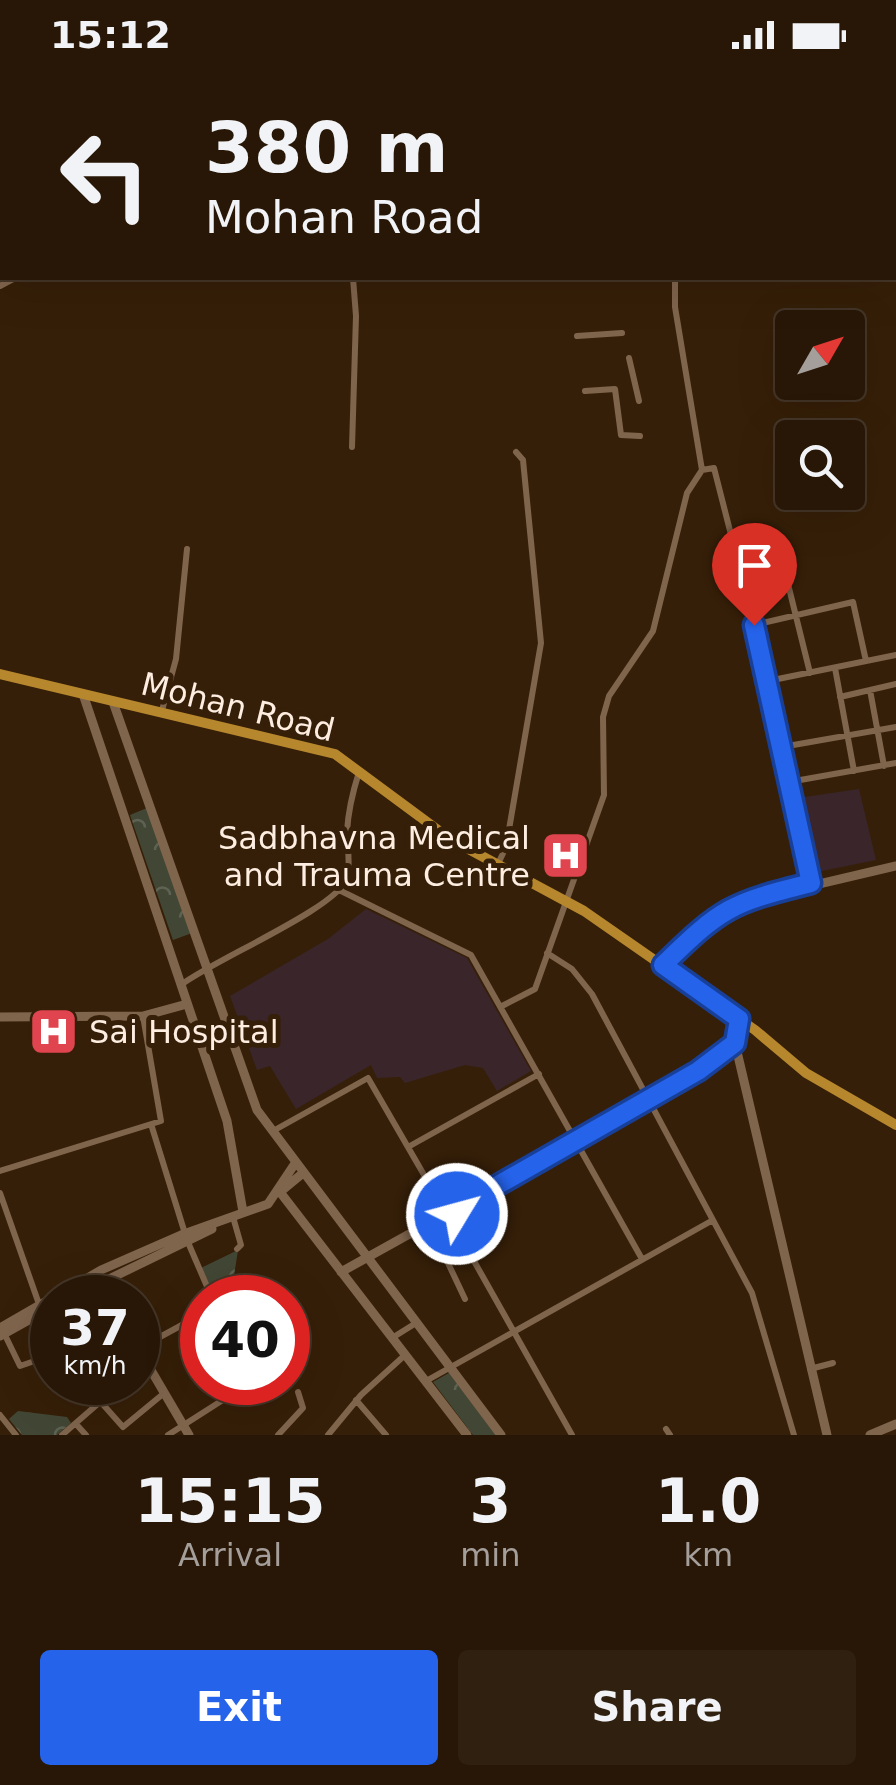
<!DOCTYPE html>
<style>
:root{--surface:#281706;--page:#302010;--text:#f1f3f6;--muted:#a59f9b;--line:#443628;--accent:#2563eb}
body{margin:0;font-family:"DejaVu Sans",sans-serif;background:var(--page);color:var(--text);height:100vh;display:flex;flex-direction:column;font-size:38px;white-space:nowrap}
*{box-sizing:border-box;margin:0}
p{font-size:32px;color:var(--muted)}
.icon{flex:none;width:55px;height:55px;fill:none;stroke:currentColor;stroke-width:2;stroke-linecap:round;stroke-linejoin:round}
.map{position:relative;height:1365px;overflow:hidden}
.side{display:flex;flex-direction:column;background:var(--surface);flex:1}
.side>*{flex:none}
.top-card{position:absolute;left:0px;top:0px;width:898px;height:210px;box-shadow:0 10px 40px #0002,0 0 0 2px var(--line);background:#281706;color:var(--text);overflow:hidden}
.needle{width:65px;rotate:51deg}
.buttons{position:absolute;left:775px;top:240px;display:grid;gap:20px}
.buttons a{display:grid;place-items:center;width:90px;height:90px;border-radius:10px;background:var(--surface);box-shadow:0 10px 40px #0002,0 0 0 2px var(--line);font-size:50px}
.speed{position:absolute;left:30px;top:1205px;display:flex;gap:20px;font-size:50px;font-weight:700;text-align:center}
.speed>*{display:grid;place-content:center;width:130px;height:130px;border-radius:50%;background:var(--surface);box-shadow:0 10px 40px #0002,0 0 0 2px var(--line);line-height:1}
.speed small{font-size:25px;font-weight:400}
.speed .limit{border:15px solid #d22;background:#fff;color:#111}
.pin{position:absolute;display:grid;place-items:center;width:85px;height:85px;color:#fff;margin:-102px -42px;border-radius:50% 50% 50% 0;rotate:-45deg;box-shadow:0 0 10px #0007}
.pin .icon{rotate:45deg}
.me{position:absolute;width:110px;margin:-55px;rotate:53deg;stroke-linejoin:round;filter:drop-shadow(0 0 8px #0008)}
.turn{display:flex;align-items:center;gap:35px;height:210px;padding:0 40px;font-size:45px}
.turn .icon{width:130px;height:130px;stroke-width:2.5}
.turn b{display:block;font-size:70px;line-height:85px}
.eta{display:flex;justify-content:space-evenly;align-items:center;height:170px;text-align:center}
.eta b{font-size:60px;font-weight:600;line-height:70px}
.button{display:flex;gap:20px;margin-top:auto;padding:20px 40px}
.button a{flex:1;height:115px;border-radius:10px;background:var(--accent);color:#fff;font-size:40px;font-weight:600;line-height:115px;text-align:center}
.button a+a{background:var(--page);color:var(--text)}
.status{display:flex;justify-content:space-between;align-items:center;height:70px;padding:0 50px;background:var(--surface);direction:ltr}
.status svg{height:28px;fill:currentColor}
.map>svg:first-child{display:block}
.education{fill:#3a262a}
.park{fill:url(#park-crowns)}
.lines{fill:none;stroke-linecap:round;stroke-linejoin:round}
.street{stroke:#80654d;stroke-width:6}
.secondary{stroke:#80654d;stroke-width:9}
.primary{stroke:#b7872e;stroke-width:10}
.route-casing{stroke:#184099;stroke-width:25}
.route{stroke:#2563eb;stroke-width:18}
.labels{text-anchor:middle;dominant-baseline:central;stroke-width:10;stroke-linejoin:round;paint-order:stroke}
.street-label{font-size:32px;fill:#feeee1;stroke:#361f08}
.poi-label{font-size:32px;fill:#feeee1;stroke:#361f08;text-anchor:end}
</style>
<div class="status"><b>15:12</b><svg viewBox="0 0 49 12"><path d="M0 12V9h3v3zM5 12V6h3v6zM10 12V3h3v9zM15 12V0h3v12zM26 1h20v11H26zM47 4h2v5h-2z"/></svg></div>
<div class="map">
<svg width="896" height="1365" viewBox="0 0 896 1365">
<defs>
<pattern id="park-crowns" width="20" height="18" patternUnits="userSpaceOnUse" patternTransform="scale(2.5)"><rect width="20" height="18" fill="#424735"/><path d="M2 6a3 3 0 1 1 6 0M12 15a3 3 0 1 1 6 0" fill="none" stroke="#5e6252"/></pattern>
</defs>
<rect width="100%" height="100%" fill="#361f08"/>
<path class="education" d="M859,719l17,71 -64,13 -14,-75z
M366,839l101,49 64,113 -34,20 -14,-23 -18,-3 -60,18 -5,-6 -23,1 -6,-13 -75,44 -26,-43 -13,4 -27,-74 98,-57z"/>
<path class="park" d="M147,738l45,125 -19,7 -43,-125z
M238,1180l-7,45 -16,2 -14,-29z
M449,1303l47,62h-23l-40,-53z
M18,1341l49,6 4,6 -14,12h-35l-13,-16z"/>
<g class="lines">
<path class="street" d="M57,0l2,2
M244,0v2
M414,0l1,2
M486,0l1,2
M602,0l1,2
M721,0l1,2
M19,2l4,-2
M584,2l5,-2
M810,2l5,-2
M895,6h1
M0,17l2,-2
M895,36l1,-1
M895,72h1
M0,87l2,5
M0,143l1,3
M0,216l15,-8
M577,266l45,-3
M629,288l10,43
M585,321l30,-2 6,46 19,1
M352,377l4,-131 -3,-38
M702,400l12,-2 50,196 47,219
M787,510l23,93
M754,555l99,-23 13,59
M835,598l19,103
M768,611l128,-26
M870,620l14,76
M840,627l56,-13
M161,644l15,-55 11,-110
M782,677l114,-20
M789,712l107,-19
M497,796l9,-19 35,-204 -18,-183 -7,-8
M339,820l132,65 171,304
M547,883l25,16 20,25 160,299 42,142
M181,915c32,-25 157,-77 166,-107 4,-14 0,-31 0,-46 1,-20 6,-41 12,-60
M502,936l33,-17 69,-194 -1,-78 6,-21 44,-65 34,-138 15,-23 -27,-163v-29
M151,1054l36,116 25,58
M273,1061l95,-53 74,128
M408,1077l131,-73
M0,1101l161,-50 -18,-105
M0,1123l40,114
M233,1147l8,28 -4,4
M452,1152l120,213
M448,1193l17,36
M4,1263l16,33 32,-11
M392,1268l24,-15
M138,1279l64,-35
M810,1299l23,-6
M426,1311l287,-161
M83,1312l40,45 40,-33
M356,1330l30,35
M0,1345l16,20
M76,1354l10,11
M666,1359l4,6
M62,1365l38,-33
M168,1365l83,-53
M278,1365l25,-27 -5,-16
M328,1365l33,-40 44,-40"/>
<path class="secondary" d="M83,624l144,427 16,91
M113,632l144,408 244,325
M663,895l50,-49 21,-12 162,-38
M0,947l143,-1 44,-12
M739,949l-4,24 92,392
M303,1103l-23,19 187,243
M439 1143a9 9 0 1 1 18 0a9 9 0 1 1-18 0Z
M456,1139l242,-138 37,-28
M341,1202l99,-55
M100,1213l8,15
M54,1228l47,-28 80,-35 87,-31 28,-42
M70,1228l142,-69
M0,1258l52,-30
M0,1266l52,-29
M138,1278l51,87
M870,1365l26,-11"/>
<path class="primary" d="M0,604l335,80 115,85 134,72 171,119 51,43 90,52"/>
</g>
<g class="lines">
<defs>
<path id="route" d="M457,1144l-1,-5 242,-138 37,-28 4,-24 -76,-54c59,-58 68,-62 148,-82l-57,-258"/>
</defs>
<use href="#route" class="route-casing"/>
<use href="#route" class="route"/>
</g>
<defs>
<symbol id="hospital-square" viewBox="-11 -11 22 22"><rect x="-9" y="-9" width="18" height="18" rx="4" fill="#e0444e" stroke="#361f08"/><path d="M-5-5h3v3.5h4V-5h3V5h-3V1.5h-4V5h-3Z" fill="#fff"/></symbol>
</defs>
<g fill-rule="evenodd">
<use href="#hospital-square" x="538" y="758" width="55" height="55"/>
<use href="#hospital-square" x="26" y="934" width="55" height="55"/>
</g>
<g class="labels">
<g class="street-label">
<text transform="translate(238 637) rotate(14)">Mohan Road</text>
</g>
<g class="poi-label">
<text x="530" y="768">Sadbhavna Medical<tspan x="530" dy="37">and Trauma Centre</tspan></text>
<text x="89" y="962" text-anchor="start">Sai Hospital</text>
</g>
</g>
</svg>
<div class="buttons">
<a><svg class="needle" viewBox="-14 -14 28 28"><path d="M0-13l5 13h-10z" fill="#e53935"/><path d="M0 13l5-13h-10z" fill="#a59f9b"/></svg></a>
<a><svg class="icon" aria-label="search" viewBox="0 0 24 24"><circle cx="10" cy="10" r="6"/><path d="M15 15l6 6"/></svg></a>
</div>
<div class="speed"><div>37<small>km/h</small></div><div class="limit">40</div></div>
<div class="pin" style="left:754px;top:555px;background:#d93025"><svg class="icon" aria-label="arrive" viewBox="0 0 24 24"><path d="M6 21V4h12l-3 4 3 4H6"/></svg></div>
<svg class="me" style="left:457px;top:1144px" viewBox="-20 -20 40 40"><circle r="17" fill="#2563eb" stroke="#fff" stroke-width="3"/><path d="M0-11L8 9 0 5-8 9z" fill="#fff"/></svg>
<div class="top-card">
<div class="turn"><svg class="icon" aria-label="left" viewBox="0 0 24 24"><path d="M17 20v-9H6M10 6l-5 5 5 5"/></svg><div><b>380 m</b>Mohan Road</div></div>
</div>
</div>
<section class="side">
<div class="eta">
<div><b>15:15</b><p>Arrival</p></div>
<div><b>3</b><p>min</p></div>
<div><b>1.0</b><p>km</p></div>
</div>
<div class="button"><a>Exit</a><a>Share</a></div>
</section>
